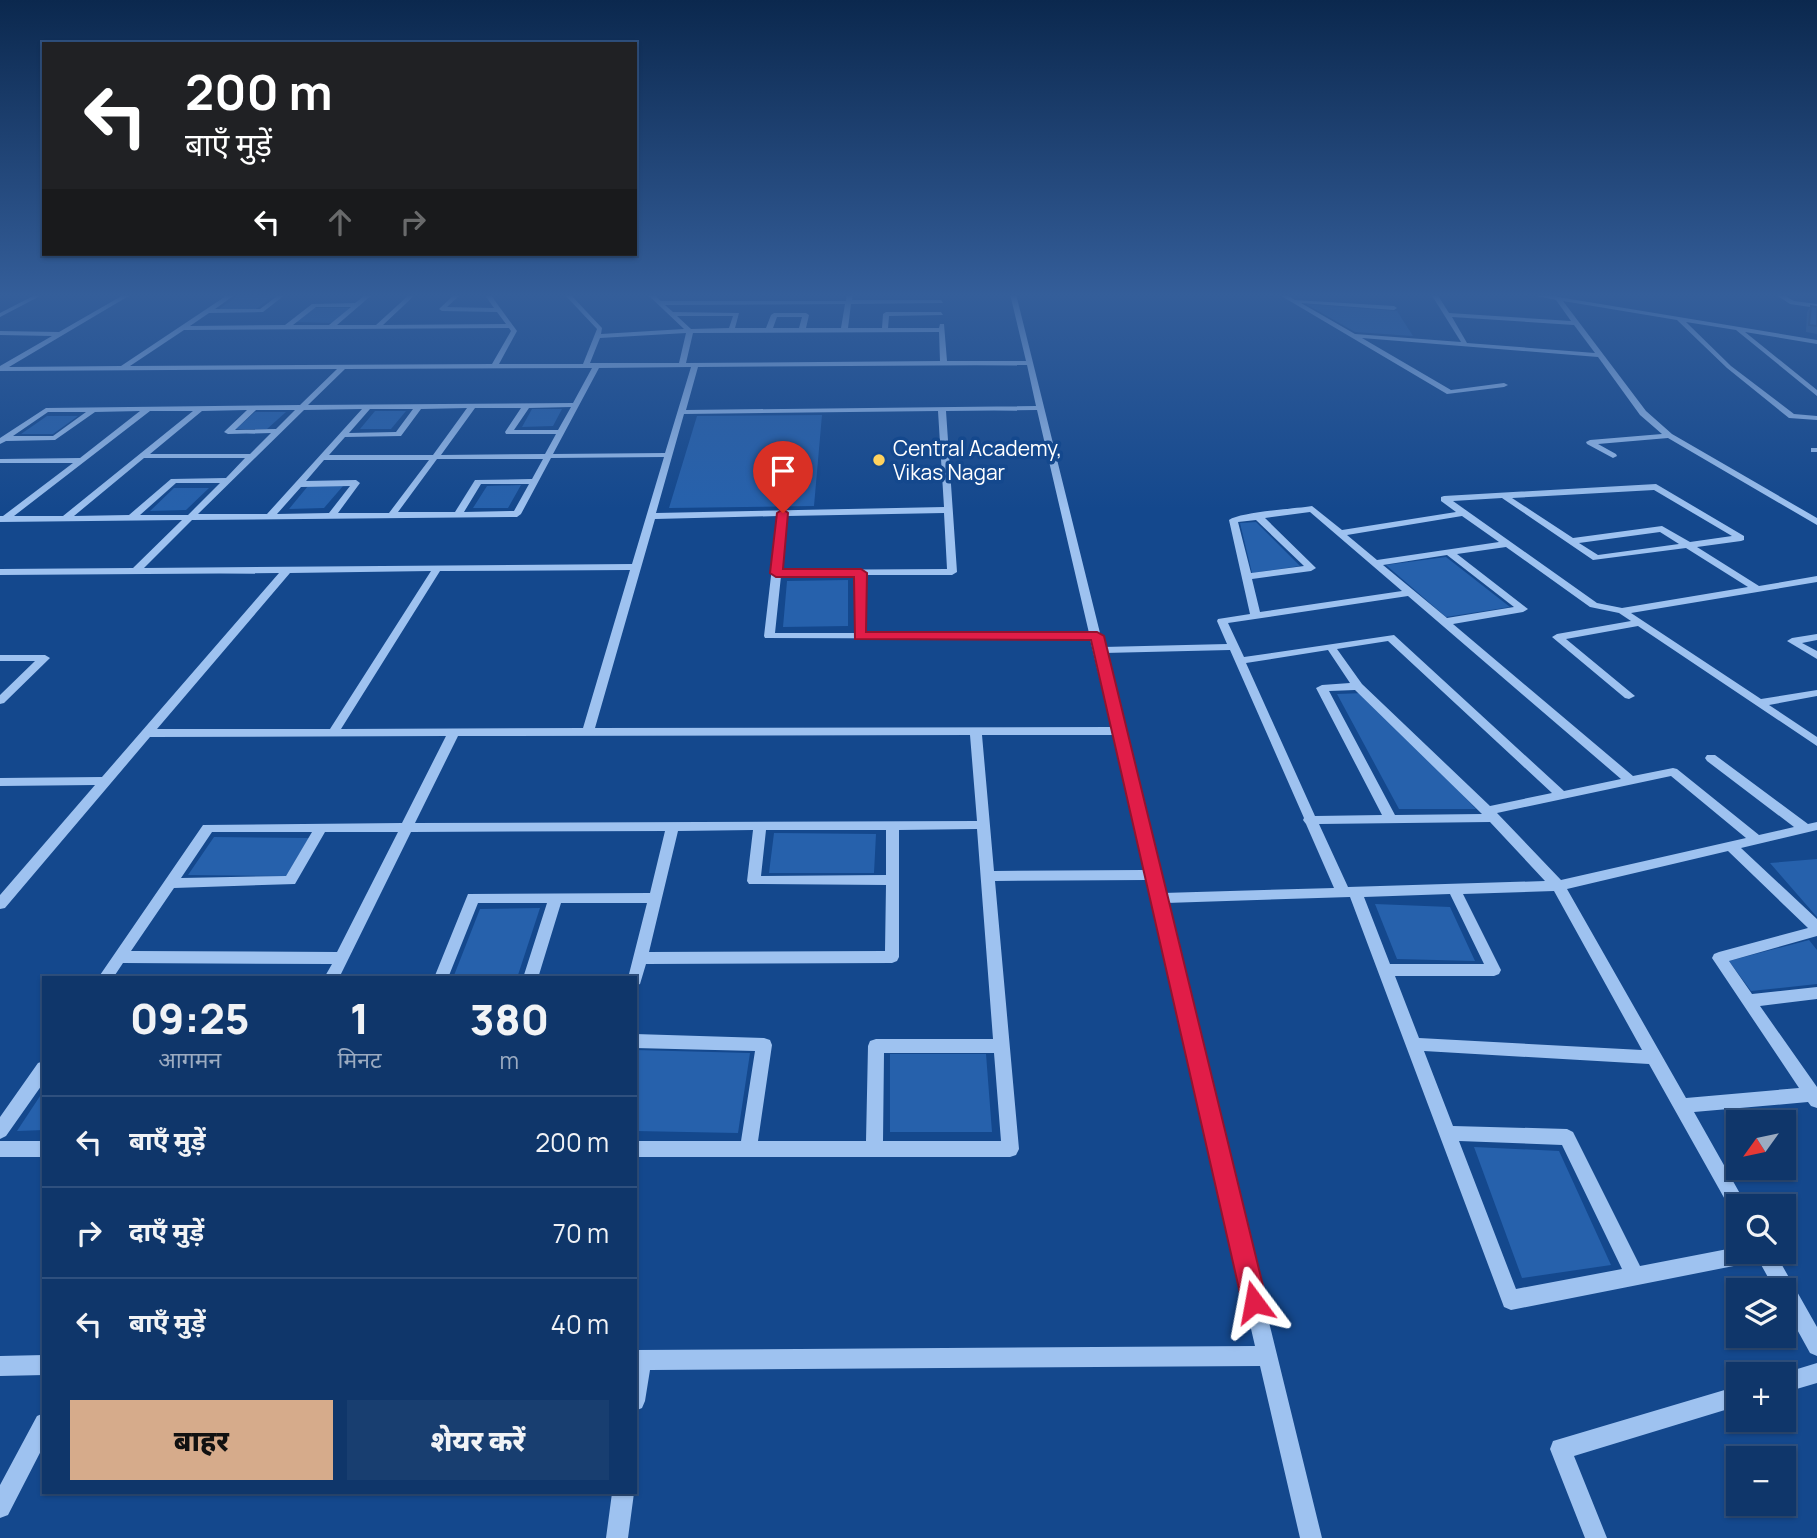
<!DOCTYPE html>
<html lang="hi">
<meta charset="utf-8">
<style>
:root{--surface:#0f366a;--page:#183e70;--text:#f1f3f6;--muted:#9babc1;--line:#2f507e;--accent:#d6ab8b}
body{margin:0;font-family:Manrope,"Noto Sans Devanagari",sans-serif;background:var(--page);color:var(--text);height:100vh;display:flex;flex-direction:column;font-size:26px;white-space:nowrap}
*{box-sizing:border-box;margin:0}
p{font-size:23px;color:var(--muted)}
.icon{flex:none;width:38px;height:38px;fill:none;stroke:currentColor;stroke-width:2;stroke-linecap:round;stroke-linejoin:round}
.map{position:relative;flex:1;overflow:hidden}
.panel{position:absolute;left:42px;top:976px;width:595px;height:518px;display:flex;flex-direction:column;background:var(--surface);border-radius:0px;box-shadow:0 2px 5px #0004,0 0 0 2px var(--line)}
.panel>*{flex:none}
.top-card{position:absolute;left:42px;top:42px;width:595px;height:214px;border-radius:0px;box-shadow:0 2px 5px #0004,0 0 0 2px var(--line);background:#202124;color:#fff;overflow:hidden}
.needle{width:46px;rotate:237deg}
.fabs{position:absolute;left:1726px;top:1110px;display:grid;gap:14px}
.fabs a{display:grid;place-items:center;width:70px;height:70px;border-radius:0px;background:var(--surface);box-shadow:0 2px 5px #0004,0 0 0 2px var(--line);font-size:35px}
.pin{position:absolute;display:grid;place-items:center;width:60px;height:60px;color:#fff;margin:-72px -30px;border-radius:50% 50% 50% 0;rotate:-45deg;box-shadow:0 0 7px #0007}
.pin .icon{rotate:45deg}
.me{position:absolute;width:77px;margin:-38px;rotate:347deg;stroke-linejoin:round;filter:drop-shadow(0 0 5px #0008)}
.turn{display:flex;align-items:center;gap:24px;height:147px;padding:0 28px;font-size:32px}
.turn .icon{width:91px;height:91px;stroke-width:2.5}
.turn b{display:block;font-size:49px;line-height:60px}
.lanes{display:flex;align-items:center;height:66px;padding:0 28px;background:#0003;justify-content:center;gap:35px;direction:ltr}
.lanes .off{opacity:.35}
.eta{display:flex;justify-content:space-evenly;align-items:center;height:119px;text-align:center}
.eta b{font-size:42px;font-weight:800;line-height:49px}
.action{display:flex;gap:14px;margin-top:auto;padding:14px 28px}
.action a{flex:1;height:80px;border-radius:0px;background:var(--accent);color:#111;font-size:28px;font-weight:800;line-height:80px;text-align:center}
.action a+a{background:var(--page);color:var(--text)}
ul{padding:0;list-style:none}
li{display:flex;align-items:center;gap:21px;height:91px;padding:0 28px;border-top:2px solid var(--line)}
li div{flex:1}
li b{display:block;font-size:26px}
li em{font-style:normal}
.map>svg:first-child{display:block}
.green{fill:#2661ac}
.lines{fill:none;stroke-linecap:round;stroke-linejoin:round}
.minor{fill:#9ec2f0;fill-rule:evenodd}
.wall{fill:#34619d}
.building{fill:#3d71b7;stroke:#2b4f80;stroke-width:2}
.route{fill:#e11d48;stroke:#92132f;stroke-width:2}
.poi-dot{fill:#ffd25e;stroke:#14488d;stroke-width:2.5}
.labels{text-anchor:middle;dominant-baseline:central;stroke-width:7;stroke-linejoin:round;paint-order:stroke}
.far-poi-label{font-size:21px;fill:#fff;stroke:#14488d;text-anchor:start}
</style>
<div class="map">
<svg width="1817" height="1538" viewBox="0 0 1817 1538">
<rect width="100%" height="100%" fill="#14488d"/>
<path class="green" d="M239,295h36l-19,14h-37z
M1306,304l91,7 16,25 -58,-4z
M313,308h37l-17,15 -38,-1z
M532,409h30l-9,17 -31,1z
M375,411h31l-15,18h-31z
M255,412h31l-19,17h-31z
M822,415l-8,91 -145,2 28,-92z
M47,416h31l-25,18h-32z
M521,485l-13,23h-35l14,-22z
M308,486h35l-19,22 -35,1z
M174,488h35l-23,22 -36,1z
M1256,522l44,44 -48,7 -12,-50z
M1446,557l64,50 -64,10 -60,-52z
M848,580v46l-65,1 4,-46z
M1365,693l111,116h-77l-62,-115z
M774,833l102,1 -2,39h-105z
M214,837l95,1 -23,38 -98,-1z
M1817,859v58l-47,-54z
M1375,904l75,3 25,54 -78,-2z
M540,908l-23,70h-64l27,-69z
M1809,940l8,10v34l-66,7 -22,-30z
M635,1050l115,3 -12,80 -103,-2z
M890,1054h96l6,78h-102z
M44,1090v40l-27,1z
M1474,1147l85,4 52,114 -89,13z"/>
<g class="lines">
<path class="minor" d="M37,294h7l-44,23v-4z
M125,294h7l-123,73 112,-1 108,-72h7l-21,15h45l20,-15h6l-23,18 -54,1 -19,13 95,-1 27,-21 43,-1 12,-9h6l-36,31h39l34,-31h6l-33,31 123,-1 -9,-12 -55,-1 -3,-2 16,-15h6l-14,13 47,1 -10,-14h6l27,37 -18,33h84l14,-35 -33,-35h6l32,34 -1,6 83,-5 -37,-35h6l8,7h185l1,-7h6l-1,6h89l2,3 -92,1 -3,24h34l1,-14 3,-2h55l2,3 -54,1 -1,12h51l1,-4h4l3,37h79l-16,-67h6l84,339 2,3 -1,2 2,9 124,-3 -10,-23 1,-2 32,-5 -21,-94c12,-8 64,-11 83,-14l30,24 114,-18 -15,-11v-4l3,-1 212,-12 88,52v4l-3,1 -44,6 62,39 58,-10v6l-186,31 130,86 56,-9v6l-48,9 48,32v9l-179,-120 -72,13 69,57 -6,3 -4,-1 -73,-61 5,-3 74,-13 -12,-8 -29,-6 -84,-60 -49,7 71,55 -5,3 -70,12 180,152 40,-8 4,1 82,66 35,-8 -87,-66 -2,-3 2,-3h8l93,69 9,-2v8l-76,18 76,71v17l-88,25 23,33 65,-7v12l-57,7 57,81v21l-6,-2 -3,-4 -114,10 53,94h-9v8l-6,-2 -83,-148 -225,-13 29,75 114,3 6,3 67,134 98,-19v4h36l43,76v29l-7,-3 -27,-49v-14h-8l-16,-29 -248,49 -7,-3 -154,-410 -184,6 156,635h-22l-40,-172 -610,4 -5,31 -3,7 -7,3v-61l620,-4 -108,-466 -152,1 24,268 -3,6 -6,2h-375v-16h106l14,-90 -120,-3v-14l129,4 6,2 2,5 -14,96h108l2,-95 2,-5 6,-2h117l-16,-210 -78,1v127l-2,4 -5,2 -246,1 -6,20 -5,2v-8h-7l19,-75h-86l-23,75h-15l24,-75h-69l-30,75h-14l34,-84 182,-1 15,-62 -254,1 -72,146h-15l8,-14 -209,-1 -10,15h-15l105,-153 199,-2 44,-87 -296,1 -145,171 -5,1v-14l95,-110 -95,1v-8l102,-1 177,-204 -279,2v-6l133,-1 49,-48 -182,2v-6h3l70,-53h-73v-4l80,-1 60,-47 -45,1 -40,28 -49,1 -6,3v-6l46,-30 254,-3 37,-36 -337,2v-5l52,-30 -52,-1v-4l59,1zM845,304l-4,24h-35l3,-13 -3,-2h-32l-3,2 -5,13h-31l4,-15 -66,-1 -8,-7zM316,307h35l-22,18h-36zM677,316h56l-4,12 -38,1zM777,317h25l-3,11h-26zM509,328l2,3 -19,33 -362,2 54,-36zM939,332l1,29 -254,2 7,-30zM686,333l-7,30h-89l10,-25zM1027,365l9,41 -350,4 12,-43zM691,367l-26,86 -112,1 46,-86zM592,368l-19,35 -265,2 37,-36zM571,407l-13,23h-44l15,-22zM467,408l-34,47h-104l16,-18 56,-1 20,-27zM475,408h46l-16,24 1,2h50l-11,20 -104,1zM362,409l-95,105h-69l106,-104zM370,409h43l-17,23 -47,1zM247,410l-23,22 4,2 43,-1 -21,21h-100l52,-43zM256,410h39l-19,19 -41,1zM1037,410l52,223h-225l2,-58h86l5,-3 -11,-161zM150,411h43l-130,105h-49zM938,411l6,96 -288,6 28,-99zM48,412h38l-33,24h-40zM664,457l-32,107 -488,4 48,-48 325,-3 4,-3 30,-56zM144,458h101l-19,20 -55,1 -42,36 -55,1zM437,459h106l-11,20 -57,1 -20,32h-57zM324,460h105l-40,53h-51l22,-30 -4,-3 -50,1zM176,483h44l-32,32h-48zM481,484h48l-15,27 -50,1zM350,486l-21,27 -52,1 24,-27zM1654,490l78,46 -42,6 -28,-16 -89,12 -61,-40zM1502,498l91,62 93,-12 62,39 -126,21 -25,-5 -144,-102zM1310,512l92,79 -142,21 -8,-33 59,-8 5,-3 -51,-50zM944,513l3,56 -166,1 6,-54zM778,516l-14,120 1,2 325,1 21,88 -516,1 60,-209zM1462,516l37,26 -122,18 -30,-25zM1256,520l48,46 -53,7 -13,-51zM1660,532l19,12 -81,11 -19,-12zM1447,555l67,52 -67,11 -64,-53zM630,570l-47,158 -242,1 99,-158zM431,571l-101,158h-173l133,-156zM856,575l-2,58h-79l6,-57zM1408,596l213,183 -57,12 -170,-156 -150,22 -16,-34zM1388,641l164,152 -62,13 -128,-122 -25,-35zM1230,650l74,168 -1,2 3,4 28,64 -171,5 -59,-240zM1328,650l22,33 -28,2 -6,3 66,127 -67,1 -69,-153zM1355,690l127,124 -87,1 -66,-124zM970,735l7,86 -562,2 43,-87zM982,735h131l31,135 -150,1zM1671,776l75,62 -185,42 -64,-67zM1490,822l55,59 -197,6 -29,-63zM753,830l-6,51 2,3 137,1 -1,66 -236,1 29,-121zM766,830h120v45l-125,1zM212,832h100l-26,44 -105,2zM325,832h73l-61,120 -206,-1 43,-63 121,-4zM1728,851l80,77 -89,24 -5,2 -2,4 87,130 -113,10 -119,-209zM1554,891l88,159 -223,-12 -24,-62h99l5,-2 2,-4 -38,-76zM1450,894l34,70h-94l-26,-67zM884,1053h110l7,88h-118zM1459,1141l103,4 60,124 -106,20z
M1278,294h7l10,6 99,6 3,2 -3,2 -93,-7 54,31 106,8 -30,-48h6l12,19 122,8 -15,-21 -28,-6h12l277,46v4l-72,-12 72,58v6l-81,-66 -50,-8 45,44 63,48 23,2v4l-28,-2 -62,-50 -50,-48 -114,-19 83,110 26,23 145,84v7l-149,-87 -70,6 18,10 1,2 -4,2 -26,-14 -1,-2 4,-2 72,-6 -22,-19 -42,-58 -236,-19 89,52 53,-7 4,2 -4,2 -57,7zM1452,317l122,8 21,28 -128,-10z
M1775,294h7l12,7 23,3v4l-27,-4z
M1811,448h6v4h-6z
M1817,634v6l-15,3 15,8v8l-30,-18 5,-3z
M0,655h45l5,3 -46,45 -4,1v-9l35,-34h-35z
M44,1061v21l-38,54 -6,3v-22l38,-54z
M0,1141h44v16h-44z
M44,1355v20l-44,1v-20z
M1817,1363v20l-34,10v-19h-2z
M1738,1386v20l-164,50 33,82h-22l-35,-89 3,-8z
M44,1413v32l-36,70 -8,3v-33l37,-69z
M612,1493h22l-6,45h-22z"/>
</g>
<path class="wall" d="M1811,306l6,1v27l-11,-2 1,-20z"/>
<path class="building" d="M1811,306l6,1v19l-8,-1z"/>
<linearGradient id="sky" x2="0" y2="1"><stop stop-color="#0b284e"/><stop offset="0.58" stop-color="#345e9a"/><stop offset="1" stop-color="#345e9a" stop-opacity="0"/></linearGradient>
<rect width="1817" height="509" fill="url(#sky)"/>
<path class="route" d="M783,509l5,4 -5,56h78l6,4 -1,59h231l7,4 163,666 -4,9 -9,4 -8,-4 -4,-9 -151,-662 -236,-1 -1,-62h-78l-6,-4 7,-60z"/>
<circle class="poi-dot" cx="879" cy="460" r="7"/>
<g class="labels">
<g class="far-poi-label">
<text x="893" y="448">Central Academy,<tspan x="893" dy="24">Vikas Nagar</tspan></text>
</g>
</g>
</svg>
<div class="fabs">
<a><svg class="needle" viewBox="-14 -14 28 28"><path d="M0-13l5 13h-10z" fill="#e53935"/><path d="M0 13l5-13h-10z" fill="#9babc1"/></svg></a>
<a><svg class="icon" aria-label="search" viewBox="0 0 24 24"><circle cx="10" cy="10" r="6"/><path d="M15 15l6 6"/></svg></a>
<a><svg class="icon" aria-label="layers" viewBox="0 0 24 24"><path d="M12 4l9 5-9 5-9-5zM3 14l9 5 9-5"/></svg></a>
<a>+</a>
<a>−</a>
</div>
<div class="pin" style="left:783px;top:513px;background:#d93025"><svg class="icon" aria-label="arrive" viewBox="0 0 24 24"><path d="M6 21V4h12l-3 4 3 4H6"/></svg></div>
<svg class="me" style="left:1254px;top:1302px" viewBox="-20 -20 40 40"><path d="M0-17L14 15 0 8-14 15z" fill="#e11d48" stroke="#fff" stroke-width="4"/></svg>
<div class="top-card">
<div class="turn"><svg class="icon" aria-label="left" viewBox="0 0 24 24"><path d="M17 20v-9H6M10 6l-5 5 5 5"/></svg><div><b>200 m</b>बाएँ मुड़ें</div></div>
<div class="lanes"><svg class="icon" aria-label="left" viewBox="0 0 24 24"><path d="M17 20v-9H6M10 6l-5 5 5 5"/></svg><svg class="icon off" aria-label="ahead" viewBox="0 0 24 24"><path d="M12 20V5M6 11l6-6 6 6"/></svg><svg class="icon off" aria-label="right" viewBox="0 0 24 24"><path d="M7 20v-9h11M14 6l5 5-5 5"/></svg></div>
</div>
<section class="panel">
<div class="eta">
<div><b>09:25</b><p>आगमन</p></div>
<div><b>1</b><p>मिनट</p></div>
<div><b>380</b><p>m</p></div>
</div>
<ul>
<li><svg class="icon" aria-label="left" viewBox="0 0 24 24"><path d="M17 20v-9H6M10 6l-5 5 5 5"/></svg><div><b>बाएँ मुड़ें</b></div><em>200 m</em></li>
<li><svg class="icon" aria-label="right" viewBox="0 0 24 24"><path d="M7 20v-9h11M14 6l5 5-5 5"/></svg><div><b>दाएँ मुड़ें</b></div><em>70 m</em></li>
<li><svg class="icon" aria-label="left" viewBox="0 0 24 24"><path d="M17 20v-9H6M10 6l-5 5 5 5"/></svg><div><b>बाएँ मुड़ें</b></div><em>40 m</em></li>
</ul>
<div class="action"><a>बाहर</a><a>शेयर करें</a></div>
</section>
</div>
